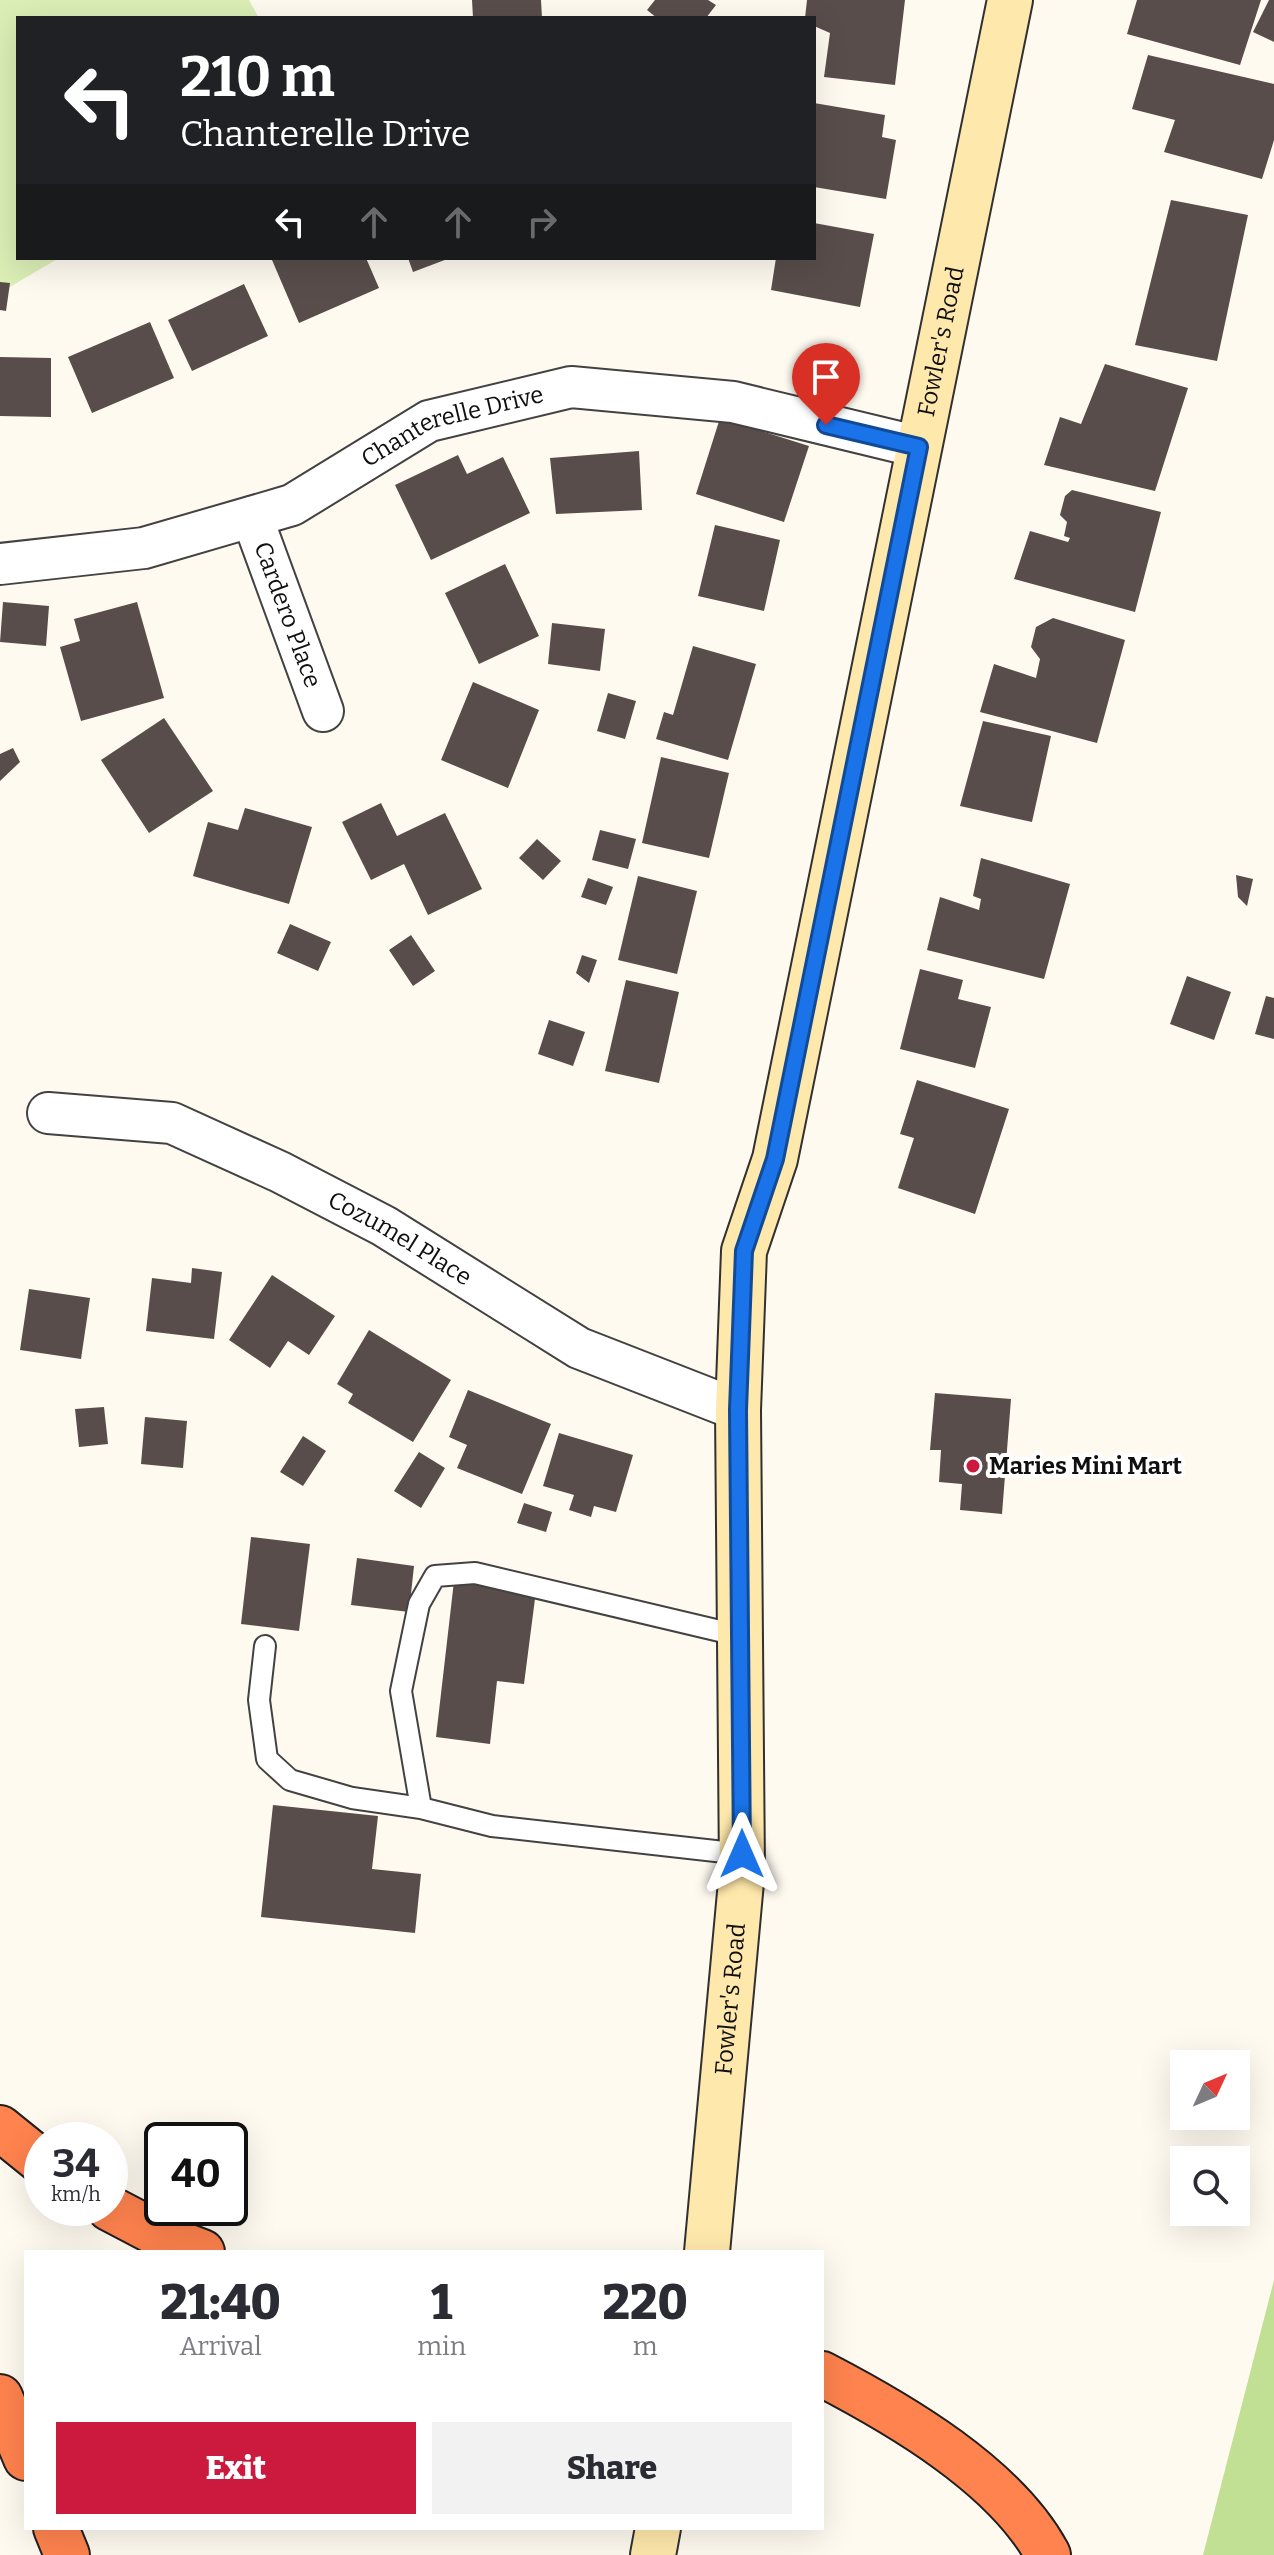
<!DOCTYPE html>
<style>
:root{--surface:#fff;--page:#f2f2f3;--text:#2b2b33;--muted:#7c7c81;--accent:#cc193e}
body{margin:0;font-family:Bitter,serif;background:var(--page);color:var(--text);height:100vh;display:flex;flex-direction:column;font-size:30px;white-space:nowrap}
*{box-sizing:border-box;margin:0}
p{font-size:26px;color:var(--muted)}
.icon{flex:none;width:44px;height:44px;fill:none;stroke:currentColor;stroke-width:2;stroke-linecap:round;stroke-linejoin:round}
.map{position:relative;flex:1;overflow:hidden}
.side{position:absolute;left:24px;top:2250px;width:800px;height:280px;display:flex;flex-direction:column;background:var(--surface);border-radius:0px;box-shadow:0 8px 32px #0002}
.side>*{flex:none}
.hud{position:absolute;left:16px;top:16px;width:800px;height:244px;border-radius:0px;box-shadow:0 8px 32px #0002;background:#202124;color:#fff;overflow:hidden}
.needle{width:52px;rotate:46deg}
.controls{position:absolute;left:1170px;top:2050px;display:grid;gap:16px}
.controls a{display:grid;place-items:center;width:80px;height:80px;border-radius:0px;background:var(--surface);box-shadow:0 8px 32px #0002;font-size:40px}
.speed{position:absolute;left:24px;top:2122px;display:flex;gap:16px;font-size:40px;font-weight:700;text-align:center}
.speed>*{display:grid;place-content:center;width:104px;height:104px;border-radius:50%;background:var(--surface);box-shadow:0 8px 32px #0002;line-height:1}
.speed small{font-size:20px;font-weight:400}
.speed .limit{border:4px solid #111;border-radius:12px;background:#fff;color:#111}
.pin{position:absolute;display:grid;place-items:center;width:68px;height:68px;color:#fff;margin:-82px -34px;border-radius:50% 50% 50% 0;rotate:-45deg;box-shadow:0 0 8px #0007}
.pin .icon{rotate:45deg}
.me{position:absolute;width:88px;margin:-44px;rotate:0deg;stroke-linejoin:round;filter:drop-shadow(0 0 6px #0008)}
.turn{display:flex;align-items:center;gap:28px;height:168px;padding:0 32px;font-size:36px}
.turn .icon{width:104px;height:104px;stroke-width:2.5}
.turn b{display:block;font-size:56px;line-height:68px}
.lanes{display:flex;align-items:center;height:76px;padding:0 32px;background:#0003;justify-content:center;gap:40px;direction:ltr}
.lanes .off{opacity:.35}
.eta{display:flex;justify-content:space-evenly;align-items:center;height:136px;text-align:center}
.eta b{font-size:48px;font-weight:800;line-height:56px}
.cta{display:flex;gap:16px;margin-top:auto;padding:16px 32px}
.cta a{flex:1;height:92px;border-radius:0px;background:var(--accent);color:#fff;font-size:32px;font-weight:800;line-height:92px;text-align:center}
.cta a+a{background:var(--page);color:var(--text)}
.map>svg:first-child{display:block}
.green{fill:#dbeeb5}
.forest{fill:#c2e093}
.building{fill:#584d4a}
.lines{fill:none;stroke-linecap:round;stroke-linejoin:round}
.lane-casing{stroke:#424242;stroke-width:24}
.street-casing{stroke:#424242;stroke-width:44}
.secondary-casing{stroke:#313131;stroke-width:48}
.highway-casing{stroke:#202020;stroke-width:48}
.lane{stroke:#fff;stroke-width:20}
.street{stroke:#fff;stroke-width:40}
.secondary{stroke:#ffe8ab;stroke-width:44}
.highway{stroke:#ff834e;stroke-width:44}
.route-casing{stroke:#114b97;stroke-width:20}
.route{stroke:#1a73e8;stroke-width:14}
.poi-dot{fill:#cc193e;stroke:#fff;stroke-width:3}
.labels{text-anchor:middle;dominant-baseline:central;stroke-width:8;stroke-linejoin:round;paint-order:stroke}
.street-label{font-size:24px;fill:#0f0f0f;stroke:#fff}
.poi-label{font-size:24px;font-weight:bold;fill:#0f0f0f;stroke:#fff;text-anchor:start}
</style>
<div class="map">
<svg width="1274" height="2555" viewBox="0 0 1274 2555">
<rect width="100%" height="100%" fill="#fffaf0"/>
<path class="green" d="M0,0h249l10,18h-241v240h41l-56,33 -3,-1z"/>
<path class="forest" d="M1274,2280v275h-71z"/>
<path class="building" d="M472,0h69l1,18h-69z
M655,0h53l8,5 -10,13h-49l-10,-8z
M807,0h98l-10,85 -71,-8 6,-44 -16,-7v-8h-9z
M1137,0h124l-21,65 -113,-31z
M1269,0h5v42l-21,-10z
M1148,55l126,29v56l-12,39 -98,-27 11,-32 -43,-11z
M814,103l71,12 -3,22 14,3 -10,59 -72,-12z
M1171,200l77,15 -31,146 -82,-16z
M814,223l60,11 -14,73 -89,-17 5,-32h38z
M276,258h90l13,30 -80,35 -27,-63z
M408,258h42l-37,14z
M0,282l10,1 -4,28 -6,-1z
M244,284l24,52 -76,35 -24,-51z
M150,322l24,56 -82,35 -24,-56z
M0,357l51,1v59l-51,-1z
M1105,364l83,24 -33,103 -111,-26 16,-48 21,7z
M720,418l89,28 -25,76 -88,-28z
M639,451l3,59 -86,4 -6,-56z
M458,455l9,19 36,-17 27,56 -99,47 -36,-75z
M1072,490l89,22 -26,100 -121,-33 16,-48 38,11 2,-4 -6,-2 3,-14 -7,-7 5,-19z
M715,525l65,15 -16,71 -66,-15z
M505,564l34,72 -60,28 -34,-71z
M3,602l46,4 -3,40 -46,-4z
M137,602l27,96 -83,23 -21,-74 20,-6 -6,-22z
M1053,618l72,22 -28,103 -117,-31 14,-48 42,14 4,-19 -9,-12 5,-20z
M552,623l53,6 -5,42 -52,-7z
M693,646l63,18 -28,96 -72,-21 8,-27 9,3z
M473,682l66,28 -31,78 -67,-28z
M608,693l28,8 -11,38 -28,-8z
M164,718l49,73 -64,42 -48,-73z
M983,721l68,15 -19,86 -72,-16z
M13,748l7,14 -20,19v-27z
M661,757l68,16 -20,85 -67,-15z
M381,803l16,33 48,-23 37,76 -54,26 -24,-51 -33,16 -29,-58z
M245,808l67,19 -23,77 -96,-28 15,-54 30,8z
M600,830l36,9 -8,30 -36,-9z
M537,839l24,22 -18,19 -24,-22z
M981,858l89,26 -26,95 -117,-29 13,-53 39,13 2,-11 -8,-3z
M1236,875l17,4 -6,27 -9,-9z
M638,876l59,15 -20,83 -59,-14z
M588,878l25,9 -7,18 -25,-8z
M290,924l41,18 -13,29 -41,-18z
M411,935l24,36 -22,15 -24,-36z
M582,955l15,5 -8,23 -13,-10z
M920,969l43,11 -5,19 33,8 -16,61 -75,-19z
M1187,976l44,16 -17,48 -44,-16z
M626,980l53,12 -20,91 -54,-12z
M1266,996l8,2v41l-19,-5z
M549,1020l36,12 -12,34 -35,-12z
M917,1080l92,29 -34,105 -77,-26 16,-50 -14,-4z
M192,1268l30,4 -8,67 -68,-8 6,-53 39,5z
M272,1275l63,41 -26,39 -21,-14 -18,27 -41,-28z
M29,1289l61,9 -9,61 -61,-9z
M369,1330l82,50 -38,62 -65,-39 5,-9 -16,-10z
M468,1390l83,34 -29,70 -65,-26 10,-23 -18,-8z
M935,1393l76,6 -9,115 -42,-4 2,-26 -23,-2 2,-32h-11z
M104,1407l4,37 -29,3 -4,-38z
M145,1417l42,4 -4,47 -42,-4z
M559,1433l74,22 -17,57 -22,-6 -3,11 -22,-7 5,-15 -31,-9z
M303,1436l23,15 -23,35 -23,-14z
M419,1452l26,16 -24,40 -27,-17z
M524,1503l28,9 -6,20 -29,-9z
M251,1537l59,7 -11,87 -58,-7z
M357,1558l57,8 -5,46 -58,-7z
M454,1581l82,10 -12,93 -27,-3 -7,63 -54,-7z
M273,1805l105,11 -6,53 49,5 -6,59 -154,-16z"/>
<g class="lines">
<defs>
<path id="lane" d="M741,1636l-266,-63 -40,3 -16,28 -18,87 20,117 71,18 250,28
M265,1646l-6,54 8,59 23,21 62,18 69,10"/>
<g id="street">
<path id="s1" d="M252,517l71,194"/>
<path id="s2" d="M0,564l144,-16 148,-43 137,-84 142,-34 162,15 186,45"/>
<path id="s3" d="M48,1113l124,10 108,49 104,54 195,122 159,62"/>
</g>
<g id="secondary">
<path id="s4" d="M707,2252l35,-381 -4,-461 6,-159 31,-92 235,-1159"/>
<path d="M653,2555l5,-27"/>
</g>
<path id="highway" d="M0,2128l42,34
M109,2208l59,31 34,13
M822,2374c77,40 184,102 226,181
M0,2397l26,61
M56,2528l11,27"/>
</defs>
<use href="#lane" class="lane-casing"/>
<use href="#street" class="street-casing"/>
<use href="#secondary" class="secondary-casing"/>
<use href="#highway" class="highway-casing"/>
<use href="#lane" class="lane"/>
<use href="#street" class="street"/>
<use href="#secondary" class="secondary"/>
<use href="#highway" class="highway"/>
</g>
<g class="lines">
<defs>
<path id="route" d="M742,1854l-4,-444 6,-159 31,-92 144,-712 -93,-22"/>
</defs>
<use href="#route" class="route-casing"/>
<use href="#route" class="route"/>
</g>
<circle class="poi-dot" cx="973" cy="1466" r="8"/>
<g class="labels">
<g class="street-label">
<text stroke="none"><textPath href="#s4" startOffset="1934">Fowler's Road</textPath></text>
<text stroke="none"><textPath href="#s2" startOffset="480">Chanterelle Drive</textPath></text>
<text stroke="none"><textPath href="#s1" startOffset="104">Cardero Place</textPath></text>
<text stroke="none"><textPath href="#s3" startOffset="380">Cozumel Place</textPath></text>
<text stroke="none"><textPath href="#s4" startOffset="254">Fowler's Road</textPath></text>
</g>
<g class="poi-label">
<text x="989" y="1466">Maries Mini Mart</text>
</g>
</g>
</svg>
<div class="controls">
<a><svg class="needle" viewBox="-14 -14 28 28"><path d="M0-13l5 13h-10z" fill="#e53935"/><path d="M0 13l5-13h-10z" fill="#7c7c81"/></svg></a>
<a><svg class="icon" aria-label="search" viewBox="0 0 24 24"><circle cx="10" cy="10" r="6"/><path d="M15 15l6 6"/></svg></a>
</div>
<div class="speed"><div>34<small>km/h</small></div><div class="limit">40</div></div>
<div class="pin" style="left:826px;top:425px;background:#d93025"><svg class="icon" aria-label="arrive" viewBox="0 0 24 24"><path d="M6 21V4h12l-3 4 3 4H6"/></svg></div>
<svg class="me" style="left:742px;top:1854px" viewBox="-20 -20 40 40"><path d="M0-17L14 15 0 8-14 15z" fill="#1a73e8" stroke="#fff" stroke-width="4"/></svg>
<div class="hud">
<div class="turn"><svg class="icon" aria-label="left" viewBox="0 0 24 24"><path d="M17 20v-9H6M10 6l-5 5 5 5"/></svg><div><b>210 m</b>Chanterelle Drive</div></div>
<div class="lanes"><svg class="icon" aria-label="left" viewBox="0 0 24 24"><path d="M17 20v-9H6M10 6l-5 5 5 5"/></svg><svg class="icon off" aria-label="ahead" viewBox="0 0 24 24"><path d="M12 20V5M6 11l6-6 6 6"/></svg><svg class="icon off" aria-label="ahead" viewBox="0 0 24 24"><path d="M12 20V5M6 11l6-6 6 6"/></svg><svg class="icon off" aria-label="right" viewBox="0 0 24 24"><path d="M7 20v-9h11M14 6l5 5-5 5"/></svg></div>
</div>
<section class="side">
<div class="eta">
<div><b>21:40</b><p>Arrival</p></div>
<div><b>1</b><p>min</p></div>
<div><b>220</b><p>m</p></div>
</div>
<div class="cta"><a>Exit</a><a>Share</a></div>
</section>
</div>
